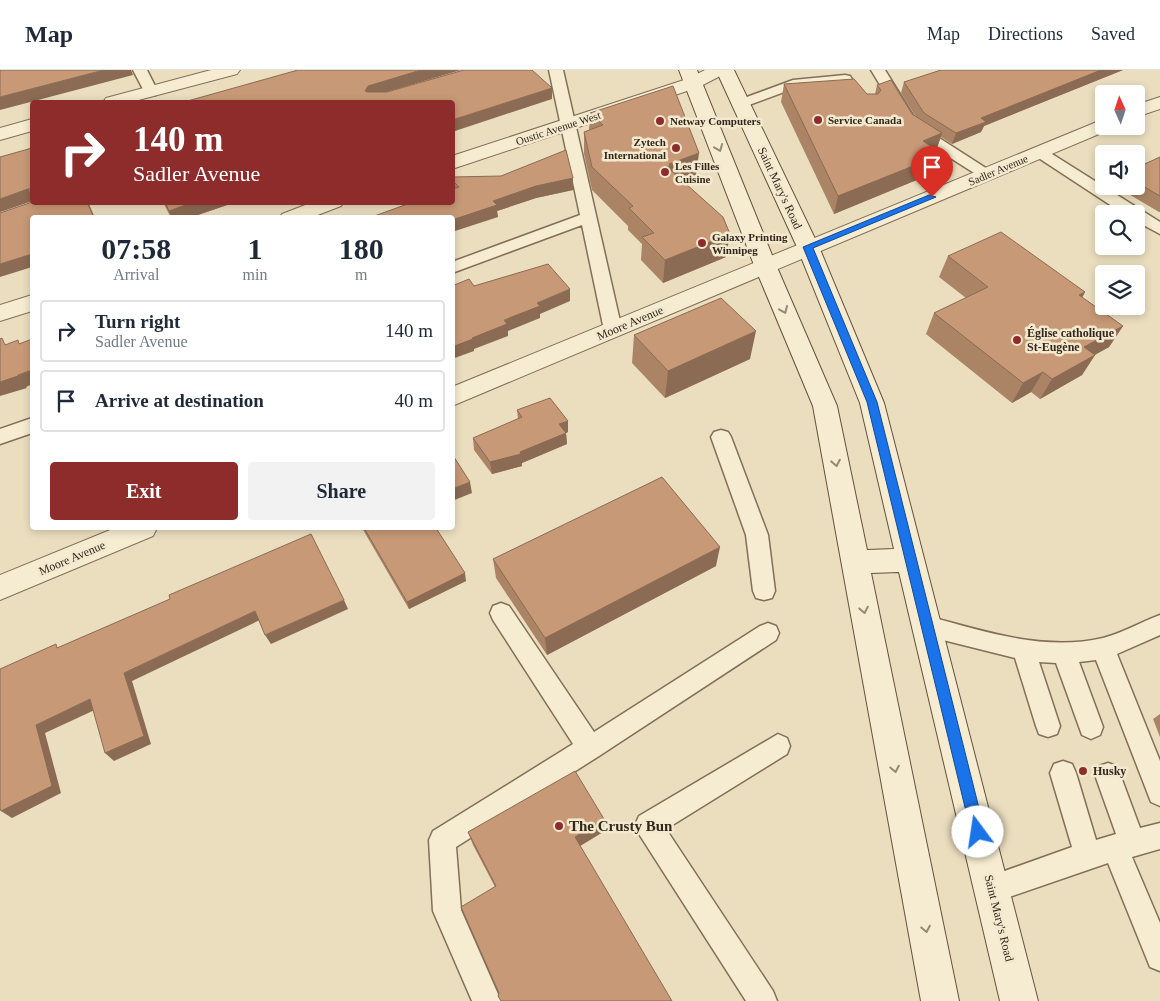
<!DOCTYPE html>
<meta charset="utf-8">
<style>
:root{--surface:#fff;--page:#f2f2f3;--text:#1f2937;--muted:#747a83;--line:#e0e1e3;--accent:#8e2c2c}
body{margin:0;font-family:Georgia,serif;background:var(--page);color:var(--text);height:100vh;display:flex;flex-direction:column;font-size:19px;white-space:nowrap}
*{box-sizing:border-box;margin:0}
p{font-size:16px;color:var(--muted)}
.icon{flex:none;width:28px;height:28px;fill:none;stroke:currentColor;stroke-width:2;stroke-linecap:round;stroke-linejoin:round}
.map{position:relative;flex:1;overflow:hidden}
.details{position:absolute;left:30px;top:145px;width:425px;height:315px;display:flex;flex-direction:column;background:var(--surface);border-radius:5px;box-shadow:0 2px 8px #0003}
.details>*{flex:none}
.banner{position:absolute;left:30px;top:30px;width:425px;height:105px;border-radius:5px;box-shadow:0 2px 8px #0003;background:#8e2c2c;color:#fff;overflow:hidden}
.needle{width:32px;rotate:357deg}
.buttons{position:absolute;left:1095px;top:15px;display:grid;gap:10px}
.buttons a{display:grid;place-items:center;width:50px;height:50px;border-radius:5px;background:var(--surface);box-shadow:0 2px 8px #0003;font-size:25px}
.pin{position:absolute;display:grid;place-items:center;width:42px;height:42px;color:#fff;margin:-51px -21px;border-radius:50% 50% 50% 0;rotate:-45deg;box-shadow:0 0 5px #0007}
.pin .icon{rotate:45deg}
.me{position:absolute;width:55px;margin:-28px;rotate:346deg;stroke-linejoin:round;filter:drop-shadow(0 0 4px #0008)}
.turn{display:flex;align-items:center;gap:18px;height:105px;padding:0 20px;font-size:22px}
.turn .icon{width:65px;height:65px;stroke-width:2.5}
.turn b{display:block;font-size:35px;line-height:42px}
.eta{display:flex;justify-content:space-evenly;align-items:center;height:85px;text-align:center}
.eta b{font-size:30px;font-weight:600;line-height:35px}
.cta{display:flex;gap:10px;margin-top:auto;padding:10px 20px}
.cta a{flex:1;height:58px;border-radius:5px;background:var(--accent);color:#fff;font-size:20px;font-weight:600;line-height:58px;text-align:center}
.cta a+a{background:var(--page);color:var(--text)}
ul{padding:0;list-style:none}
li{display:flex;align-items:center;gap:15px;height:62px;margin:0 10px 8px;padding:0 10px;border:2px solid var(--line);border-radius:5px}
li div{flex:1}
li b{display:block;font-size:19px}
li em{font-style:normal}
header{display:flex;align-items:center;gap:30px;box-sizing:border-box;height:70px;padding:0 25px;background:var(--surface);border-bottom:1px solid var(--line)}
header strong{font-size:24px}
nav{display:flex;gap:28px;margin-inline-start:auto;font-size:18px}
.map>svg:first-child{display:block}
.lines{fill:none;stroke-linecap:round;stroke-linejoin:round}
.lane-casing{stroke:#826f58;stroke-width:3}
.street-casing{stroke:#826f58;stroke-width:2}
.secondary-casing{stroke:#64513c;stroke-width:2}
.lane{fill:#f6ecd1;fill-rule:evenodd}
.street{fill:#f6ecd1;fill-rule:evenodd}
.secondary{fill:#f6ecd1;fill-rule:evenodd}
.wall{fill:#ab8465}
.shaded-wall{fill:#8b6b53}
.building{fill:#c79976;stroke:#8b6b53}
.oneway{stroke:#948a76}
.route{fill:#1a73e8;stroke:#114b97}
.poi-dot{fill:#8e2c2c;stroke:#f3e9ce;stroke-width:2}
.labels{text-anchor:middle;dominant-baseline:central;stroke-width:5;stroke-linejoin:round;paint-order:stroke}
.far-poi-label{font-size:11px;font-weight:bold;fill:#33271c;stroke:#f3e9ce;text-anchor:start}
.far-street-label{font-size:11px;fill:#33271c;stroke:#f3e9ce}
.street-label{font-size:12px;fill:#33271c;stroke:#f3e9ce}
.poi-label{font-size:12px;font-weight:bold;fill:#33271c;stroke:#f3e9ce;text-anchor:start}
.near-poi-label{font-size:15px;font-weight:bold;fill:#33271c;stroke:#f3e9ce;text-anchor:start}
</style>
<header>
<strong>Map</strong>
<nav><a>Map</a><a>Directions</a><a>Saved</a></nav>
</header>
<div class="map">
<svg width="1160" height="931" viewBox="0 0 1160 931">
<rect width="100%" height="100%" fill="#ebdebf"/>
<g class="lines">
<defs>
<path id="lane" d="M133,0h14l11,22 -2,3h-10z
M549,0h14l59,260 -3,4 -6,2 -6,-2 -3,-4 -22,-105 -130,48v-11l128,-47z
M871,0h14l34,55 73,47 3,3 -3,3h-10l-74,-47z
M845,5l5,1 2,3 -2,3 -55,6 -54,20 -7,-4 2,-3 57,-21z
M1039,78l5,1 116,73v12l-24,-13v-7h-12l-90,-59 -2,-3 2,-3z
M32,348v15l-32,11v-15z
M721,360l7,2 3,5 37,98 7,56 -3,7 -8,2 -8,-2 -3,-7 -7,-56 -35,-98 3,-5z
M501,533l8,3 85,126 166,-106 8,-3 8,3 3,7 -3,7 -177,116 -143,91 5,63 40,91h-29l-39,-90 -4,-71 4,-9 140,-87 -80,-124 -3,-7 3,-7z
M1160,545v20l-43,19 43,107v45l-9,-4 -55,-142 -17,2 24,65 -3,8 -9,4 -9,-4 -26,-72 -17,-1 21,64 -3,8 -9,3 -9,-3 -3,-8 -21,-68 -88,-22 -8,-3 -3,-7 3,-7 8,-3c57,15 117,36 176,22 20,-5 38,-16 57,-23z
M778,664l9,4 3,8 -3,8 -121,75 107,162 4,10h-31l-107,-167 -4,-9 4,-9z
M1063,691l9,3 4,9 20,67 20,-6 -21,-59 4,-9 9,-3 9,3 23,62 20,-5v26l-28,8 28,66v48l-10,-4 -42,-104 -116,40 -10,-4 -4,-10 4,-10 90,-32 -22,-74 4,-9z"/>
<path id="street" d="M211,0h29l-3,4 -106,28h-28l3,-4z
M705,0h22l-3,4 -25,13 -247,82v-13l235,-77z
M1160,27v12l-24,8v-12z
M32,49v12l-32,9v-12z
M1104,49v7h8l-1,3 -659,277v-19z
M313,132h31l-3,4 -31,12h-31l3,-4z
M32,225v16l-32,10v-16z
M115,458h42l-4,8 -153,64v-25z"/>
<path id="secondary" d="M679,0h18l79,195 61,141 30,144 27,-1 -34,-146 -63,-156 -81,-177h18l85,177 65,156 154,598h-38l-101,-429 -28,1 88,428h-38l-108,-595 -59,-141z"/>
</defs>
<use href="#lane" class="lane-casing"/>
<use href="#street" class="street-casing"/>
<use href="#secondary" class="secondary-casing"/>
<use href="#lane" class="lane"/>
<use href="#street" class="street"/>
<use href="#secondary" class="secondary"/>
</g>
<path class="wall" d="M941,0h182l-139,56 -3,6 -29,12 -11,-7 -5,13 7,4 -7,18 -102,42 -53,-112 3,-18 83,10h8l2,-9 35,29 4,3 -15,-24 3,-11z
M590,43l106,62 -14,5 44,77 -63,26 -22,-23 1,-16 -14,-14v-4l-36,-36 -8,-36v-22l5,-2z
M32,78v53l-32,11z
M1160,87v55h-1l-44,-26h21v-18z
M452,107l121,1v12l-37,8 -39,13 1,6 -46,-15z
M163,132h73l-47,16h-18z
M948,186l137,36 -3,6 41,28 -14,21 -14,8 -13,20 -42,24 -9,-7 -19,11 -86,-69 8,-21 32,-15 -27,-21z
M634,265l116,24 -85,39 -33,-35z
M517,340l51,22 -2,1 1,11 -45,19v3l-30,8 -18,-24 -1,-12 45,-19z
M362,458h74l30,53 -57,28z
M493,489l223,7 -169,89 -51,-77z
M1160,644v23l-7,-18z
M468,762h135l-23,14 -81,147 -4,-106 -22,-42z"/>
<path class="shaded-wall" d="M104,0h27l2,5 -133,35v-13z
M421,0h40l-91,27 -5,-6 3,-5z
M1101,0h22l-139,56 -3,6 -29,12 4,-11 25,-15z
M552,18v11l-100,33v-12z
M942,63l-6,18 -13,-10z
M699,83l-3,22 -27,10 -2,-18 2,-3z
M943,84l-7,18 -102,42 4,-18z
M573,108v12l-37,8 -39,13 1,6 -46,15v-12l41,-19 43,-15z
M28,119l4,8v4l-32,11v-13z
M87,132h1l7,16h-1z
M194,132h42l-47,16h-17l-3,-7z
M730,164l-4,23 -63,26 2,-23z
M32,184v13l-32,10v-13z
M570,219v12l-30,13v4l-32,13v5l-34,13v2l-22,8v-12l20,-9 65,-35z
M1085,222l-12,21 6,-18z
M1123,256l-14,21 -37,20 12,-20z
M756,261l-6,28 -85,39 3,-27z
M1095,285l-13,20 -42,24 12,-20z
M32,300v14l-6,3 1,1 -27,8v-14z
M1043,302l-12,20 -19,11 11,-20z
M568,351v11l-2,1 1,11 -45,19v3l-30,8 -2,-12 30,-10 39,-28z
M470,412l2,11 -20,8v-12z
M720,477l-4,19 -169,89 -2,-17z
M465,503l1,8 -57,28 -2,-7z
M344,530l4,9 -77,35 -6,-9z
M255,541l5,9 -128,61 19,63 -37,17 -9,-8 19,-80z
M90,629l9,9 -54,25 16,60 -49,25 -11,-7 35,-86z
M604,749l-1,13 -28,17v-12z"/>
<path class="building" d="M0,0h104l-104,27z
M298,0h123l-53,16 -3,5 2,1h20l77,-22h68l20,18 -100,32v-18h-268z
M941,0h160l-120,48 5,4 -30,11 -32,-20 -20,-31z
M854,9l13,15h11l3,-4 -4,-5 14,-5 21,34 30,19 -19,8 20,13 -105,42 -54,-112z
M673,16l26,67 -30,11 2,1 -4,2 56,50 7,17 -65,26 -23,-23 12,-4 -25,-25 4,-2 -41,-39 -8,-35 19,-7 -13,-12z
M32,78v41h-4l-28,10v-42z
M566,80l7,28 -37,8 -43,15 4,4 -45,15v-2h-83l44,-16h39v-13l7,-2 -7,-7v-3l49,-1z
M1160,87v39l-24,-14v-14z
M32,132h55l7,16h-62v36l-32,10v-51z
M165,132h29l-25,9z
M1001,162l84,60 -6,3 44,31 -39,21 11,8 -43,24 -9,-7 -20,11 -89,-70 54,-26 -40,-31z
M548,194l22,25 -33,14 3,3 -36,14 3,4 -35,14 1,1 -21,8v-61l17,-7 5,7z
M721,228l35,33 -88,40 -34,-36z
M2,268l3,7 13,-5 1,4 13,-5v31l-14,5v1l-18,6v-43z
M550,328l18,23 -9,3 7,9 -46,19 1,2 -31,8 -17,-24 49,-21 -5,-7z
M452,387h2l16,25 -18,7z
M662,407l58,70 -175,91 -52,-79z
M364,458h72l29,45 -58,29z
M311,464l33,66 -79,35 -10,-24 -131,62 20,63 -39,17 -15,-54 -54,26 16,61 -51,25 -1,-3v-139l56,-25 1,4 113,-49 -1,-4z
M575,701l29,48 -29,18 97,164h-171l-3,-5 1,-3 -38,-86 35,-21 -28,-54z"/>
<defs><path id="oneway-chevron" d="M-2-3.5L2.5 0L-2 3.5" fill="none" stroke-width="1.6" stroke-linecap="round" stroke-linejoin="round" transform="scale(1.25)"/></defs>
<g class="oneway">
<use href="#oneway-chevron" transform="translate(719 78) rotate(68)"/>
<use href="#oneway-chevron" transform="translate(784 240) rotate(67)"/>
<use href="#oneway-chevron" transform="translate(836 393) rotate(79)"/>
<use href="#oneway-chevron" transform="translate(864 540) rotate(79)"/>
<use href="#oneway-chevron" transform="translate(895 699) rotate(79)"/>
<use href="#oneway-chevron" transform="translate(926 859) rotate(79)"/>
</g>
<path class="route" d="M929,125l7,2 -123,51 64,154 108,430 -2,5 -5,2 -5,-2 -2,-5 -104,-430 -64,-155z"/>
<g class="poi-dot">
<circle cx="818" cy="50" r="5"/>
<circle cx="660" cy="51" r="5"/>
<circle cx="676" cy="78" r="5"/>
<circle cx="665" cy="102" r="5"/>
<circle cx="702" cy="173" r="5"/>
<circle cx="1017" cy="270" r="5"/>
<circle cx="1083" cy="701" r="5"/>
<circle cx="559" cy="756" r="5"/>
</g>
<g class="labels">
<g class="far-poi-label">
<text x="828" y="50">Service Canada</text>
<text x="670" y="51">Netway Computers</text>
<text x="666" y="72" text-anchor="end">Zytech<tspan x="666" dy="13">International</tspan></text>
<text x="675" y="96">Les Filles<tspan x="675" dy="13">Cuisine</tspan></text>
<text x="712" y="167">Galaxy Printing<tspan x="712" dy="13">Winnipeg</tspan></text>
</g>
<g class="far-street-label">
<text transform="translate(558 58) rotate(-18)">Oustic Avenue West</text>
<text transform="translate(998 100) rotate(-23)">Sadler Avenue</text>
</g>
<g class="street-label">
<text transform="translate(780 118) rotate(65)">Saint Mary's Road</text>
<text transform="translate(630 253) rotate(-23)">Moore Avenue</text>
<text transform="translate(72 488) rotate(-23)">Moore Avenue</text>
<text transform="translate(999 848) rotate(76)">Saint Mary's Road</text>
</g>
<g class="poi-label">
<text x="1027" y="263">Église catholique<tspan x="1027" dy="14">St-Eugène</tspan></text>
<text x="1093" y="701">Husky</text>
</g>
<g class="near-poi-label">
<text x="569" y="756">The Crusty Bun</text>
</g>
</g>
</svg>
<div class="buttons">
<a><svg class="needle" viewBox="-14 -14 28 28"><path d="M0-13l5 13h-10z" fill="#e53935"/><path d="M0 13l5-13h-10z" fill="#747a83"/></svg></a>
<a><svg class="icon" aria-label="sound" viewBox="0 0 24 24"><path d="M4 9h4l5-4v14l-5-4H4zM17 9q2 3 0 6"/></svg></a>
<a><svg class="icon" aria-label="search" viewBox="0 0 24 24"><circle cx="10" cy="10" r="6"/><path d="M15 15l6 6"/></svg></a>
<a><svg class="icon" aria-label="layers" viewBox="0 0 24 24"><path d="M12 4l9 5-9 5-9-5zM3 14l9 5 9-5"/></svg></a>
</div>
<div class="pin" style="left:932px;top:127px;background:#d93025"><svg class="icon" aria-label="arrive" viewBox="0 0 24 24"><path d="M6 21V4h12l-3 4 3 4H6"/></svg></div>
<svg class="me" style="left:978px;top:762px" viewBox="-20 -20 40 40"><circle r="19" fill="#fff"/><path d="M0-13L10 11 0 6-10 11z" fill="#1a73e8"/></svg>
<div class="banner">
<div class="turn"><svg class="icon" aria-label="right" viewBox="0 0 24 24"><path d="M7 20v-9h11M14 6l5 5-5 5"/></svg><div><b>140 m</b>Sadler Avenue</div></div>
</div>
<section class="details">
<div class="eta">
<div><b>07:58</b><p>Arrival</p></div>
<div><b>1</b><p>min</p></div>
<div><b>180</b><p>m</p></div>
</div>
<ul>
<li><svg class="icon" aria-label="right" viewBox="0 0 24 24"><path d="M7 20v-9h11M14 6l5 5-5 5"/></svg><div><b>Turn right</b><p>Sadler Avenue</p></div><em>140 m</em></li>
<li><svg class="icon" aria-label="arrive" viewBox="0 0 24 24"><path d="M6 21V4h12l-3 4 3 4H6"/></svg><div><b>Arrive at destination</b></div><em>40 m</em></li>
</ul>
<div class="cta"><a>Exit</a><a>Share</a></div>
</section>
</div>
